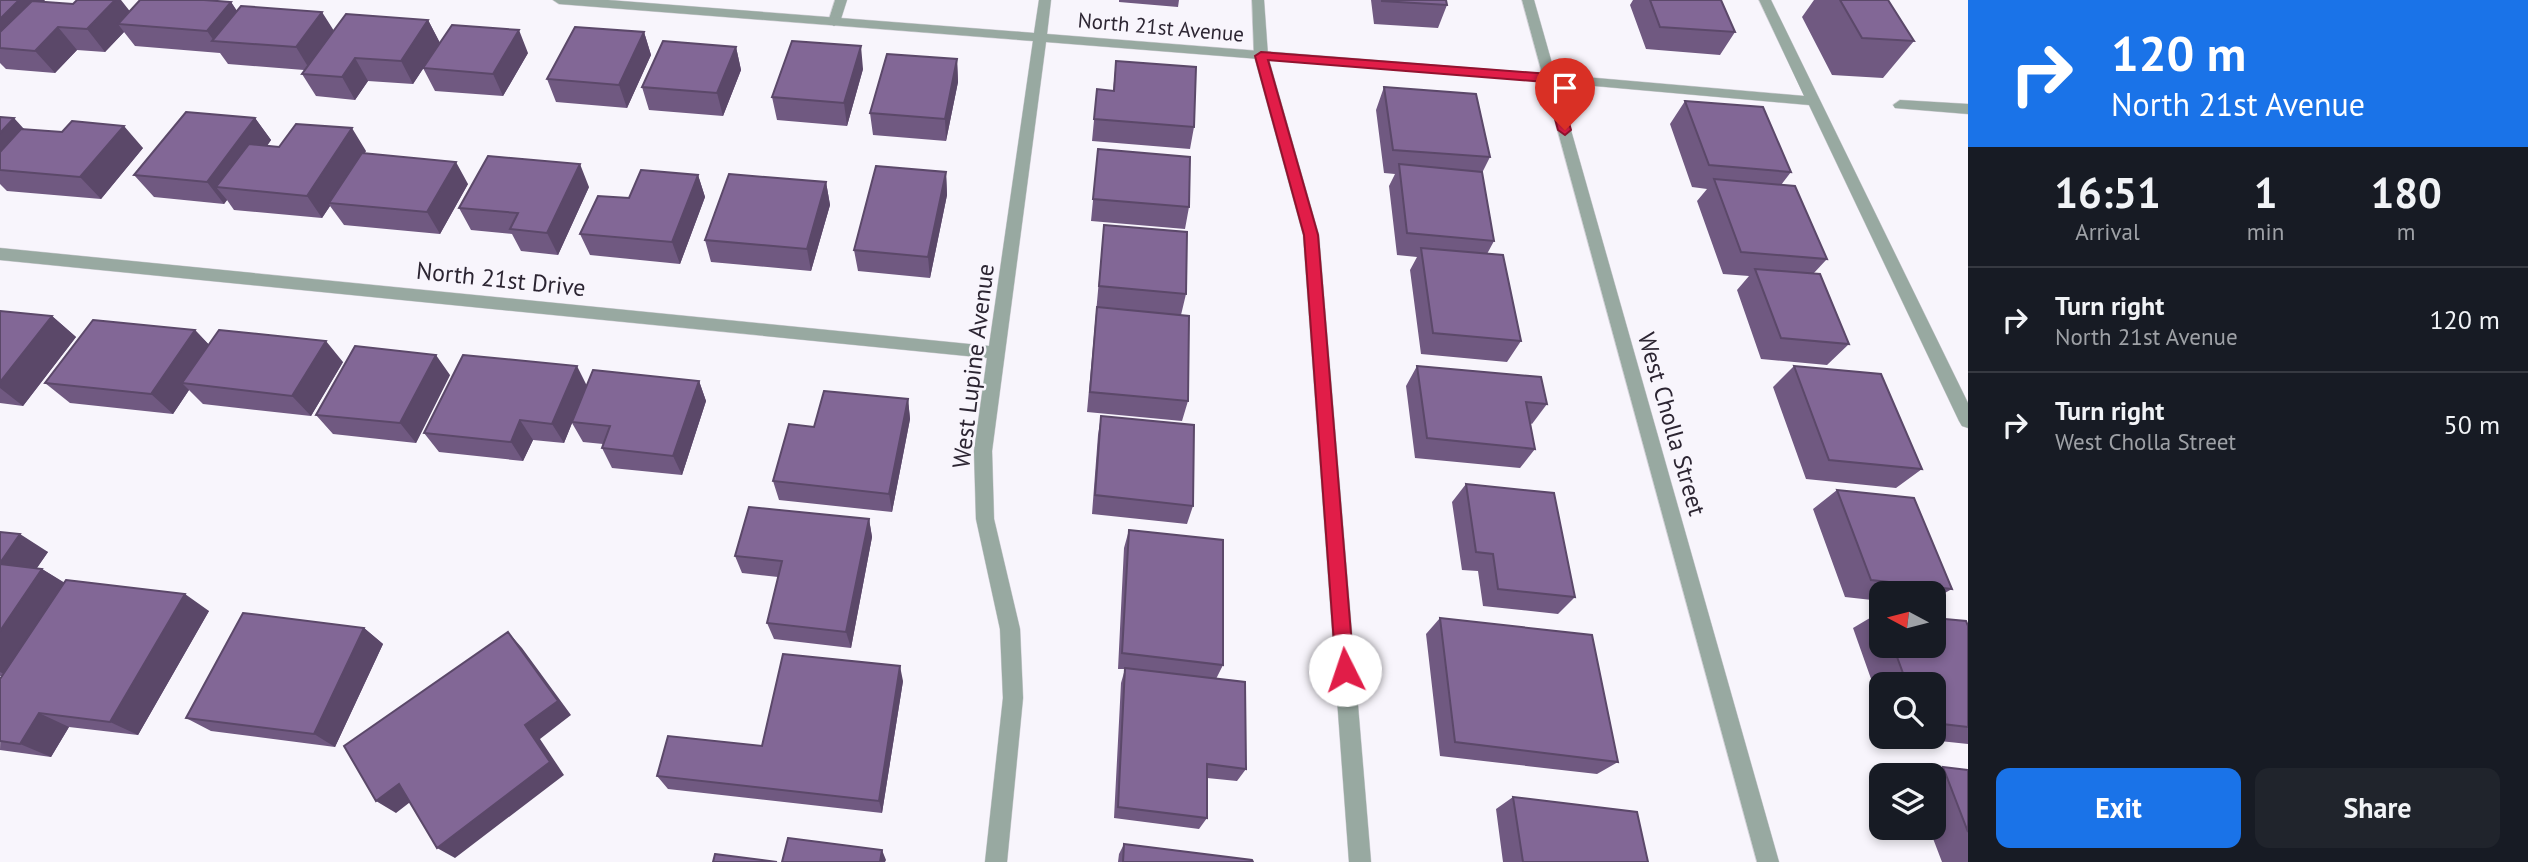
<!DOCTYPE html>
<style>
:root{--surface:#171b24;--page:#20242c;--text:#f1f3f6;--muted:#9ea1a6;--line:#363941;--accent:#1a73e8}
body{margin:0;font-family:"PT Sans",sans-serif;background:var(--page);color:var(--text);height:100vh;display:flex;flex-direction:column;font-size:26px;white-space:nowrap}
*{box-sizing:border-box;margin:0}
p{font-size:23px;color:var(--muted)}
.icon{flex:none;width:38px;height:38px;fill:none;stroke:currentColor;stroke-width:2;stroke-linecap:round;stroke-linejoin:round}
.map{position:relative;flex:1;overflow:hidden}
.drawer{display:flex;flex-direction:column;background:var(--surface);width:560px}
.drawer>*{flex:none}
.top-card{background:#1a73e8;color:#fff;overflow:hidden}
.needle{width:46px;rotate:277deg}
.buttons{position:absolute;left:1869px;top:581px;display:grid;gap:14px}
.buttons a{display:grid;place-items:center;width:77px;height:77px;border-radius:14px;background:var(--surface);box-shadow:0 4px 10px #0003;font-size:35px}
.pin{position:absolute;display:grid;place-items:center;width:60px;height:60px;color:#fff;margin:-72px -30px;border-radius:50% 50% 50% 0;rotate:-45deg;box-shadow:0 0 7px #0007}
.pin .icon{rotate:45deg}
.me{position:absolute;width:77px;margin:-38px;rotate:356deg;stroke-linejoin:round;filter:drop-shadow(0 0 5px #0008)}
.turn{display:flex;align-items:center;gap:24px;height:147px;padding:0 28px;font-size:32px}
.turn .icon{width:91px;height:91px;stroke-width:2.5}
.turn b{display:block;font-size:49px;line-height:60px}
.eta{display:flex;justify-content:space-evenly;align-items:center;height:119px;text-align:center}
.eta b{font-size:42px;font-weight:600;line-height:49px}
.cta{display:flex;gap:14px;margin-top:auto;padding:14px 28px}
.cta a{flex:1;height:80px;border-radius:14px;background:var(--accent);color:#fff;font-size:28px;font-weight:600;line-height:80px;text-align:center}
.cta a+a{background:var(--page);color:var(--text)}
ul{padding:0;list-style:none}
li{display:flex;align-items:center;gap:21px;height:105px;padding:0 28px;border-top:2px solid var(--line)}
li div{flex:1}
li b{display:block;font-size:26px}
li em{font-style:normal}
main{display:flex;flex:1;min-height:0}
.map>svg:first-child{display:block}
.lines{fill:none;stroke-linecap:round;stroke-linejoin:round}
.service-casing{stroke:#d3d0d8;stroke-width:1}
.minor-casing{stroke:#d3d0d8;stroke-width:1}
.tertiary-casing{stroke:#d3d0d8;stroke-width:1}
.service{fill:#98a9a1;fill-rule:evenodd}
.minor{fill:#98a9a1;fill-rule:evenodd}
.tertiary{fill:#98a9a1;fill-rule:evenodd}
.wall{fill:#705981}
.shaded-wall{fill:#5b4869}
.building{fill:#826796;stroke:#5b4869;stroke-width:2}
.route{fill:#e11d48;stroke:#92132f;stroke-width:2}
.labels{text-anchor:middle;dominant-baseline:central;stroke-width:5;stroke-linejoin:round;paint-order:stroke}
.far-street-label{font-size:21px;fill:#2c2532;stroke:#f8f5fc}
.street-label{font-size:24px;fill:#2c2532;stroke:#f8f5fc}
</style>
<main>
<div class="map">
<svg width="1968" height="862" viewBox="0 0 1968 862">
<rect width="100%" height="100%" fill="#f8f5fc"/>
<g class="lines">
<defs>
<path id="service" d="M835,0h12l-7,22 -6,4 -6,-4z
M1252,0h12l4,56 51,179 52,627h-22l-46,-627 -49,-179z
M1759,0h12l197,403v25l-6,-2 -3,-5 -150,-316 -259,-23 -7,-4 7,-4 254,22z
M1900,100l68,4v10l-73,-6 -2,-3z"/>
<path id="minor" d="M553,0h55l426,33 5,-33h12l-4,34 503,40 7,4 -7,4 -504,-40 -54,409 2,68 26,110 3,69 -16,164h-22l18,-164 -3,-69 -24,-110 -2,-68 13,-93 -987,-98v-12l989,98 44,-305 -474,-37z"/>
<path id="tertiary" d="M1522,0h12l245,862h-22z"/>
</defs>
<use href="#service" class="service-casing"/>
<use href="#minor" class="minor-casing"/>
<use href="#tertiary" class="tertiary-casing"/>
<use href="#service" class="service"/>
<use href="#minor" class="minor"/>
<use href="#tertiary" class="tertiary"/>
</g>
<path class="wall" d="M0,0h44l2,2 83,9 102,-9 6,9 97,20 94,-11 12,23 -27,41 -45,-3 -13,19 -39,-4 -14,-22 2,-4 -76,-6 -8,-11 -85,-7 -11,-14 -19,20 -28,-2 -22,23 -49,-4 -6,-6z
M1119,0h60l-1,7 -59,-5z
M1371,0h75l1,5 -9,23 -64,-4z
M1633,0h88l14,32 -15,23 -74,-6 -16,-44z
M1814,0h74l26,41 -31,37 -51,-3 -30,-58z
M644,32l7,23 -24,53 -71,-6 -9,-23z
M736,47l5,23 -18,46 -74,-6 -7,-23z
M528,53l-25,43 -68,-5 -12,-23z
M957,59l1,23 -12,59 -73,-6 -3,-22z
M1116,61l78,66 -4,22 -98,-8 5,-52 16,2z
M863,69l-16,57 -70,-6 -5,-23z
M1384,87l106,70 -8,16 12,68 -7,13 34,87 -14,21 -86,-8 -11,-84 7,-13 -20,-2 -8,-69 6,-12 -11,-1 -8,-63z
M1685,101l106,71 -10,13 46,74 -14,15 36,70 -22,21 -66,-6 -24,-69 12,-14 -26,-2 -26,-73 10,-12 -15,-2 -22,-63z
M0,117l24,12 119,19 -42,51 -94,-8 -7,-7z
M255,118l16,22 -4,6 99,5 -2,2 104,31 -28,50 -96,-9 -14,-19 -8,12 -88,-8 -7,-10 -3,4 -70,-7 -20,-22z
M1098,149l91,58 -4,22 -94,-8z
M946,172l1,23 -17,83 -72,-7 -4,-21z
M698,175l7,22 -25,67 -90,-9 -10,-21 49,-36z
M826,182l4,23 -19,66 -100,-9 -6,-22z
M589,187l-31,68 -37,-4 -9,-17 -41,-4 -12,-22z
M1104,225l82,69 -5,21 7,86 -6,20 -95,-9z
M0,311l52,5 24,21 -53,69 -23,-3z
M195,330l14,15 134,17 -32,54 -108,-12 -14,-14 -16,24 -103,-11 -25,-20z
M1417,366l130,38 -15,20 -2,-1 5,26 -15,19 -105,-10 -9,-72z
M1794,366l128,103 -26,19 -90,-9 -33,-92z
M450,375l-34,68 -83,-9 -17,-19z
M699,381l7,20 -24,74 -70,-7 -10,-20 1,-4 -20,-2 -11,-19 -8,20 -31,-3 -10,21 -84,-9 -15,-19 163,-47z
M908,399l2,20 -18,93 -113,-12 -6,-19 41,-54z
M1101,416l92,90 -6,18 -95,-10 6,-79z
M1466,484l109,113 -17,17 -75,-8 -5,-35 -16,-1 -10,-68z
M1837,490l115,99 -18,10v-6h-53v8l-36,-4 -32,-88z
M869,519l3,18 -21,111 -77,-9 -7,-16 11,-46 -36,-4 -7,-17z
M1129,530l94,135 -7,14 30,90 -9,12 -30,-3v40l-8,11 -85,-11 7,-135 4,-14h-7l6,-121z
M0,532l48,20 -12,17h6l22,14 145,28 -71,124 -69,-8 -18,30 -51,-7 2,-74h-2z
M1880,612h1v34h53l34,-20v118l-66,-7h32v-53h-53v23l-28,-79z
M1440,618l178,144 -21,12 -157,-18 -14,-122z
M364,628l19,16 -48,103 -124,-16 -25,-13z
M903,681l-21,132 -214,-24 -11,-13 105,-30z
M1943,767l25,3v92h-26l-13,-34h5v-53h-11z
M1513,797l135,65h-145l-7,-53z
M1124,844l129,18h-135l1,-8z"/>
<path class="shaded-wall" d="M19,0h25l8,10 -52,29v-20z
M115,0h6l15,19 -18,5 6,8 -19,20 -18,-23z
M231,2l15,23 -32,16 -7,-10z
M322,12l14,22 -26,36 -14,-23z
M428,20l12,23 -27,41 -12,-23z
M58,27l19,23 -22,23 -20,-22z
M519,30l9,23 -25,43 -10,-22z
M644,32l7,23 -24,53 -8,-23z
M861,46l2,23 -16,57 -3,-23z
M736,47l5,23 -18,46 -6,-23z
M355,58l13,23 -13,19 -13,-23z
M957,59l1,23 -12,59 -1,-22z
M0,117l14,1 21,23 -35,29z
M255,118l16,22 -36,49 -19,-2 11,13 -3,4 -17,-22z
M124,126l19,22 -42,51 -21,-22z
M352,128l14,23 -34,53 -3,-1 1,3 -8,12 -15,-22z
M456,162l12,22 -28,50 -13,-22z
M580,164l9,23 -31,68 -11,-22z
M946,172l1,23 -17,83 -2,-21z
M698,175l7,22 -25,67 -8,-22z
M826,182l4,23 -19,66 -4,-22z
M52,316l24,21 -53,69 -23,-18v-6z
M195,330l20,21 -33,32 7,7 -16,24 -22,-20z
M326,341l17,21 -32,54 -19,-20z
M436,355l14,20 -34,68 -16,-20z
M577,366l10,20 -23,57 -12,-19z
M699,381l7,20 -24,74 -9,-19z
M908,399l2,20 -18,93 -3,-18z
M520,420l13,20 -10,21 -12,-19z
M869,519l3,18 -21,111 -5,-16z
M20,534l28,18 -20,29 -28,-16v-2z
M42,569l28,17 -60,91 -10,-5v-41z
M185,594l24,17 -71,124 -28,-13z
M364,628l19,16 -48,103 -21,-13z
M508,632l14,16 49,67 -31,24 24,36 -109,83 -18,-10z
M900,666l3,15 -21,132 -3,-12z
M39,713l30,14 -18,30 -31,-13z
M399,784l19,12 -22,17 -20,-12z
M882,850l4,10 -1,2h-5z"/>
<path class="building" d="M0,0h19l-19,19z
M77,0h38l-28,29 -29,-2 -23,24 -35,-3v-16l32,-31 41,3z
M140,0h64l27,2 -24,29 -89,-7z
M1382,0h64l1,5 -65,-4z
M1650,0h71l14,32 -75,-5z
M1840,0h48l26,41 -52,-3z
M241,6l81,6 -26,35 -84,-6z
M346,14l82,6 -27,41 -46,-3 -13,19 -40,-3z
M452,25l67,5 -26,44 -70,-6z
M575,27l69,5 -25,53 -72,-6z
M663,41l73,6 -19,46 -75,-6z
M792,41l69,5 -17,57 -72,-6z
M887,54l70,5 -12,60 -75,-6z
M1116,61l80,6 -2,60 -100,-8 3,-30 17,2z
M1384,87l92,7 14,63 -97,-7z
M1685,101l78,6 28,65 -82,-7z
M186,112l69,6 -48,64 -73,-7z
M0,117l14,1 -14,15z
M72,121l52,5 -44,51 -80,-7v-18l21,-23 41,3z
M296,124l56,4 -45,68 -91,-9 33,-43 30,3z
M1098,149l92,8 -1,50 -96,-8z
M362,153l94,9 -29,50 -98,-9z
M488,156l92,8 -33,69 -37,-4 8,-16 -59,-5z
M1399,164l83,8 12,69 -87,-8z
M876,166l70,6 -18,85 -74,-7z
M641,170l57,5 -26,67 -92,-8 18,-38 31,2z
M729,174l97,8 -19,67 -102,-9z
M1714,179l81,7 32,73 -86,-7z
M1104,225l83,7 -1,62 -87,-8z
M1421,248l82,7 18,86 -88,-8z
M1755,269l65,5 29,70 -68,-6z
M1097,307l92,9 -1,85 -98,-9z
M0,311l52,5 -52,66z
M93,320l102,10 -44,64 -106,-11z
M219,330l107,11 -34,55 -110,-13z
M355,346l81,9 -36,68 -84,-8z
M463,355l114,11 -25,58 -32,-4 -9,22 -87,-9z
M1417,366l124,11 6,27 -21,-2 9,47 -108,-11z
M1794,366l87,8 41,95 -93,-9z
M593,370l106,11 -26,75 -71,-8 8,-22 -38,-4z
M824,391l84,8 -19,95 -116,-13 16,-57 25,3z
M1101,416l93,9 -1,81 -98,-11z
M1466,484l88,9 21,104 -77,-8 -5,-35 -17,-2z
M1837,490l77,8 38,91 -81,-9z
M749,507l120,12 -23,113 -79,-9 15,-62 -47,-5z
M1129,530l94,10v125l-101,-12z
M0,532l20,2 -20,29z
M0,564l42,5 -42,62z
M66,580l119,14 -75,128 -71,-9 -19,31 -20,-3v-62z
M243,613l121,15 -50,106 -128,-16z
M1440,618l152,17 26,127 -163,-20z
M1934,618l32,3 2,5v101l-34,-4v-39h-27l-14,-38h41z
M508,632l50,69 -33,24 25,37 -113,86 -38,-64 -23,17 -32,-55z
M783,654l117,12 -21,135 -222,-25 11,-40 94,10z
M1125,668l120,14 1,87 -39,-5v54l-89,-11z
M1943,767l25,3v62z
M1513,797l124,15 11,50h-125z
M788,838l94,12 -2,12h-98z
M1124,844l128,16 1,2h-130z
M715,854l62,8h-64z"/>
<path class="route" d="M1261,52l289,22 6,4 15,52 -6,5 -7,-5 -13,-48 -277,-22 50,175 36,435 -3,6 -6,3 -7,-3 -2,-6 -32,-435 -49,-179z"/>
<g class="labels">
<g class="far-street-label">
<text transform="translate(1161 27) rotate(5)">North 21st Avenue</text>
</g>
<g class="street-label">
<text transform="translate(501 279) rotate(6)">North 21st Drive</text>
<text transform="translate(973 366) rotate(-83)">West Lupine Avenue</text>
<text transform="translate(1672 424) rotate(74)">West Cholla Street</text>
</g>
</g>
</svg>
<div class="buttons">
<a><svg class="needle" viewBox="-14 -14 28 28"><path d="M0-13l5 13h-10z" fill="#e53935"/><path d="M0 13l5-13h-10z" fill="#9ea1a6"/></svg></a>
<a><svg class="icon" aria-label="search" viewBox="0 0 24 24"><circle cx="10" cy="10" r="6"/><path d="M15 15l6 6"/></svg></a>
<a><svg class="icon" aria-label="layers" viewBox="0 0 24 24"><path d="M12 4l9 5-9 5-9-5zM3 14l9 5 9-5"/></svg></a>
</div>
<div class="pin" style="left:1565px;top:130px;background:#d93025"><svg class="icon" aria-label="arrive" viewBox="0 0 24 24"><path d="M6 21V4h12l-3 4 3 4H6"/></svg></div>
<svg class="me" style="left:1345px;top:670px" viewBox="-20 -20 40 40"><circle r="19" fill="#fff"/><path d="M0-13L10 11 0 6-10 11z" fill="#e11d48"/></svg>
</div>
<section class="drawer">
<div class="top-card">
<div class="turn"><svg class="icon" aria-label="right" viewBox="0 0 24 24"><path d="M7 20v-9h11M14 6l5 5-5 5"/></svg><div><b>120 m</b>North 21st Avenue</div></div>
</div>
<div class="eta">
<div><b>16:51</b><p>Arrival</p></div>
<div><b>1</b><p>min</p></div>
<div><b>180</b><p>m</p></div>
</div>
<ul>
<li><svg class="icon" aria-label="right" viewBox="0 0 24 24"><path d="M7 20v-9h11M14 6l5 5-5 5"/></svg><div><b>Turn right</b><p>North 21st Avenue</p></div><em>120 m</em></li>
<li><svg class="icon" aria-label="right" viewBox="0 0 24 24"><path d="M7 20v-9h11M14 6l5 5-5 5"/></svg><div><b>Turn right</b><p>West Cholla Street</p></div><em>50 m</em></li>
</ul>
<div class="cta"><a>Exit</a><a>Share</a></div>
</section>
</main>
